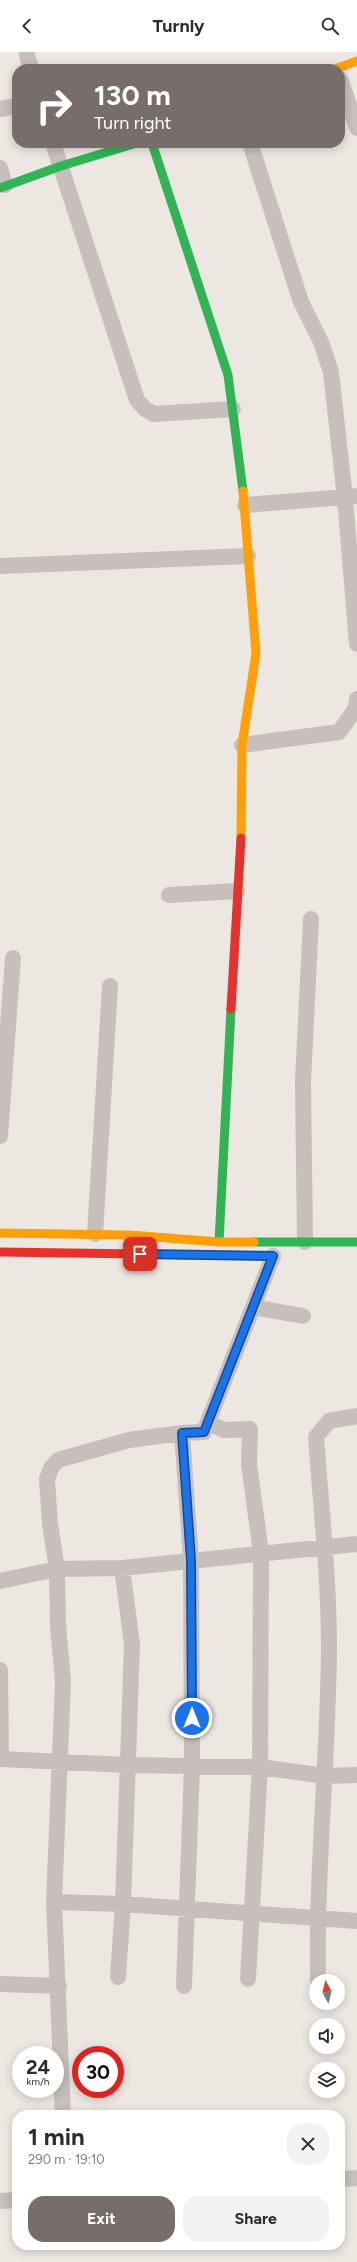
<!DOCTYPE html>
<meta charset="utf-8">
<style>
:root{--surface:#fff;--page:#f2f2f3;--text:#2b2b33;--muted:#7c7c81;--accent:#776d6a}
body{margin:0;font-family:Figtree,sans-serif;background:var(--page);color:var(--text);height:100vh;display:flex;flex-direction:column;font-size:15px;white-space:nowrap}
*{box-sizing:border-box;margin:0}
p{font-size:13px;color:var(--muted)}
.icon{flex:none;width:22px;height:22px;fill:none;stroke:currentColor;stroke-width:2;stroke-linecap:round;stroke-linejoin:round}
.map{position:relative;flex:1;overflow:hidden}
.drawer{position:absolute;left:12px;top:2058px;width:333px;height:140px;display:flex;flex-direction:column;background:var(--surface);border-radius:16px;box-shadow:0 2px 10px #0003}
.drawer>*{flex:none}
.guide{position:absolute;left:12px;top:12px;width:333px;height:84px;border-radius:16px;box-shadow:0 2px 10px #0003;background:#776d6a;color:#fff;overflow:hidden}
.needle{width:26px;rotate:353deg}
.buttons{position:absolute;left:309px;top:1922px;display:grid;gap:8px}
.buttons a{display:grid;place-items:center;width:36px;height:36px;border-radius:50%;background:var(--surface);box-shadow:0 2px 10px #0003;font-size:20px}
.speed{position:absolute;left:12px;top:1994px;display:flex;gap:8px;font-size:20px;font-weight:700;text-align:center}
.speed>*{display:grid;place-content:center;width:52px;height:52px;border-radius:50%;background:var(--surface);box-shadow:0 2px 10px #0003;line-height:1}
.speed small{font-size:10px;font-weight:400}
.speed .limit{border:6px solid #d22;background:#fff;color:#111}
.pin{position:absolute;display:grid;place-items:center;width:34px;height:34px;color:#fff;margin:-17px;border-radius:8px;box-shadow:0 2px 6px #0006}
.me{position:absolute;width:44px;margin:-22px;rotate:0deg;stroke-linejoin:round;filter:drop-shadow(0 0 3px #0008)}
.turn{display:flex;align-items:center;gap:14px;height:84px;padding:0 16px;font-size:18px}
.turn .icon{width:52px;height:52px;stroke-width:2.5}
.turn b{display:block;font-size:28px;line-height:34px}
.round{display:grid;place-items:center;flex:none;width:42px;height:42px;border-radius:16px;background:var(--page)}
.overview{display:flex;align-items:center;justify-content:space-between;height:68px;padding:0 16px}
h1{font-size:24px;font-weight:700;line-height:30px}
.primary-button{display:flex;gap:8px;margin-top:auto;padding:8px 16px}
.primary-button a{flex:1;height:46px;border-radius:16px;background:var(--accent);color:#fff;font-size:16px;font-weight:700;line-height:46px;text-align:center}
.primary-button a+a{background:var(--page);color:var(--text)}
header{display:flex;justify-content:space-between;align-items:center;height:52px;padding:0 16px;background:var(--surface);font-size:18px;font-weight:700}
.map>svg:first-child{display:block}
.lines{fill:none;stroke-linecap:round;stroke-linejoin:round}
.street{stroke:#c6bfbb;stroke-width:16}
.fast{stroke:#30b455;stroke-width:9}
.slow{stroke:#ff9f0a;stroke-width:9}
.jam{stroke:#e5322d;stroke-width:9}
.route-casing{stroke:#114b97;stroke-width:10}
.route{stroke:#1a73e8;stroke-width:7}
</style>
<header><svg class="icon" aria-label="back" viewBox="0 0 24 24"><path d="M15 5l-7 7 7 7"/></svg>Turnly<svg class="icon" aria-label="search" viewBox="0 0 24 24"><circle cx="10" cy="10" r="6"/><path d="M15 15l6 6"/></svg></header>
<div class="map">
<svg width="357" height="2210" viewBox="0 0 357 2210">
<rect width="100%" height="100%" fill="#ede7e2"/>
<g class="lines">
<path class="street" d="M27,3l4,14
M340,27l17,49
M0,57l17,-3
M53,91l84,257 8,9 9,5 79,-5
M250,91l51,159 20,40 10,30 14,126 12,146
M0,116l5,17
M245,453l112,-9
M0,514l248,-10
M242,693l97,-13 16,-22 2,-11
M169,843l68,-4
M0,1084l13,-178
M95,1182l15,-248
M305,1190l-2,-161 8,-162
M253,1255l50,9
M208,1371l16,7 26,-1 -1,35 12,89 -1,214 -12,212
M0,1529l57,-12 65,-1 235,-24
M0,1618l1,89
M0,1707l128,6 132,2 65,9 32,-1
M54,1850l69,2 234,17
M118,1925l5,-73 9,-260 -10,-76
M318,1929c-2,-111 10,-221 11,-332 0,-71 -8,-142 -13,-212l13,-16 28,-5
M0,1932l59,2
M184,1934l8,-220 -1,-206 -9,-127 22,-1 69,-176
M63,2063l-9,-213 9,-220 -5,-57 -1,-56 -7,-45 -3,-45 4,-11 7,-8 71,-20 53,-7
M340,2127l17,-1
M0,2149l17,-1"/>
<path class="fast" d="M152,91l76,232 15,116
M0,136l61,-22 76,-23
M219,1190l12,-233
M254,1190h103"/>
<path class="slow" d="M335,17l22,-8
M241,786l1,-93 14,-92 -13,-162
M0,1181l130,2 89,7h35"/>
<path class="jam" d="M231,957l10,-171
M0,1200l210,3"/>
</g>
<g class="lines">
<defs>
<path id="route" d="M140,1202l133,2 -69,176 -22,1 9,127 1,158"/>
</defs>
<use href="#route" class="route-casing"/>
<use href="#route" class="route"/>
</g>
</svg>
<div class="buttons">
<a><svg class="needle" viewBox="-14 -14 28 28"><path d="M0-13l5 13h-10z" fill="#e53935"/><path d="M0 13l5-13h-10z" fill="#7c7c81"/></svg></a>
<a><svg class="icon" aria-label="sound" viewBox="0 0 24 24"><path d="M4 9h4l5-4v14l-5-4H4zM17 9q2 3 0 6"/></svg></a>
<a><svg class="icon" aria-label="layers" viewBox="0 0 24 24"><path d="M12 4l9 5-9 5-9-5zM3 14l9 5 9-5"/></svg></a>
</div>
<div class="speed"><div>24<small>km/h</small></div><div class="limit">30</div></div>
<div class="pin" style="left:140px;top:1202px;background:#d93025"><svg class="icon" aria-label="arrive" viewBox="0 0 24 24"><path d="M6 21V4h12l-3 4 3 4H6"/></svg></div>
<svg class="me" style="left:192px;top:1666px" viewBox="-20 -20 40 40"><circle r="17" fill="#1a73e8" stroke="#fff" stroke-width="3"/><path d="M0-11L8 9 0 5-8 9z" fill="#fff"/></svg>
<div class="guide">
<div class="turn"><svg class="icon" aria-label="right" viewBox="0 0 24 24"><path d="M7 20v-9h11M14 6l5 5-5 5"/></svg><div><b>130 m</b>Turn right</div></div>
</div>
<section class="drawer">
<div class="overview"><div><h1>1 min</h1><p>290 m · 19:10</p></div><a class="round"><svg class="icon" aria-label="close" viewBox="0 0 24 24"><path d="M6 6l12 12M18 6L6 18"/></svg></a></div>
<div class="primary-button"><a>Exit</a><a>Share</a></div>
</section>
</div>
